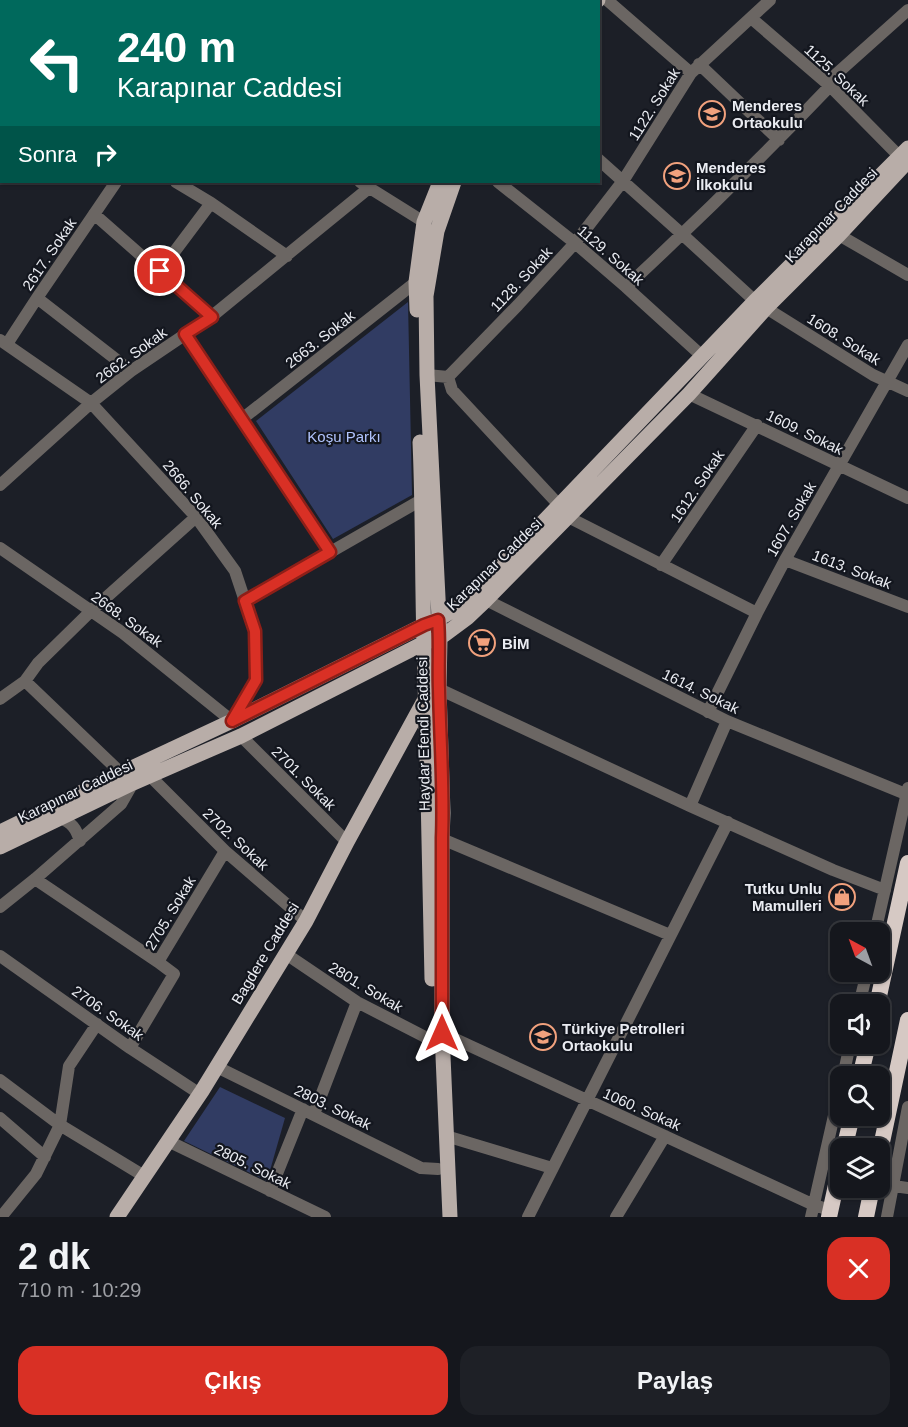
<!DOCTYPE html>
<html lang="tr">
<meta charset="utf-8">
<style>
:root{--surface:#15171d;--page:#1e2026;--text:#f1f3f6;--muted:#9d9fa4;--line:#34363b;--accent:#d93025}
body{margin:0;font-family:Arial,sans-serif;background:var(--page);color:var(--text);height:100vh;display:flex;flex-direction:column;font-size:22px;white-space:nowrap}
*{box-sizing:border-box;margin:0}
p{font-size:20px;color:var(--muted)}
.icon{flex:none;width:33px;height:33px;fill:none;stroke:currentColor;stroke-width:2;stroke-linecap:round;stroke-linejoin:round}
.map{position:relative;height:1217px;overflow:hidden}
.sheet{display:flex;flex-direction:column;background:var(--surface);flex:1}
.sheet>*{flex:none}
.guide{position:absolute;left:0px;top:0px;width:600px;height:183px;box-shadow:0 2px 4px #0004,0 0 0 2px var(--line);background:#00695c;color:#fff;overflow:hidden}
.needle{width:39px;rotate:319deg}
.fabs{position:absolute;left:830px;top:922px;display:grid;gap:12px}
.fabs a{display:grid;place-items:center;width:60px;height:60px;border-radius:12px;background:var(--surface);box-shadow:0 2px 4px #0004,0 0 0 2px var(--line);font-size:30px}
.pin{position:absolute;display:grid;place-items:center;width:51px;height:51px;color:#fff;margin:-26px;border:3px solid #fff;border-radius:50%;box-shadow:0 2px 6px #0007}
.me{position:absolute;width:66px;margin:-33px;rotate:0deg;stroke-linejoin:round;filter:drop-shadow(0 0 4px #0008)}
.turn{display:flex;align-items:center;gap:21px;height:126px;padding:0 18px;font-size:27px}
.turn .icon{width:78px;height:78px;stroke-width:2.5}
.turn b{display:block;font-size:42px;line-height:51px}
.then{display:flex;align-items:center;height:57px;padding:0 18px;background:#0003;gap:12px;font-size:22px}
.round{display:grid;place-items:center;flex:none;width:63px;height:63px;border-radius:18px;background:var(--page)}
.overview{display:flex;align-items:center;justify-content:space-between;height:102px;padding:0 18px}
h1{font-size:36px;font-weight:700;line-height:45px}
.action{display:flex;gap:12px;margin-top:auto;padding:12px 18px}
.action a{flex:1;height:69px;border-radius:18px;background:var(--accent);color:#fff;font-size:24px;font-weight:700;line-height:69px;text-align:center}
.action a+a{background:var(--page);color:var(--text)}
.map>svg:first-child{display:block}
.green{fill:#313c63}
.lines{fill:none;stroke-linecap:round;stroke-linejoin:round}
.minor{stroke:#6b6663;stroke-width:12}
.major{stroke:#b8ada8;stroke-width:15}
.highway{stroke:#d6c9c4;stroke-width:16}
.route-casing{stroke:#8d1f18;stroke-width:15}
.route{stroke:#d93025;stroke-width:10}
.labels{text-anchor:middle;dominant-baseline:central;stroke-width:4.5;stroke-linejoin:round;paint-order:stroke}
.street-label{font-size:15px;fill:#eaecf2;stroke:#13161e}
.poi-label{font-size:15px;font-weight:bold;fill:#eaecf2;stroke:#13161e;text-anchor:start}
.park-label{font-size:15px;fill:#b1c4fe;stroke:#13161e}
</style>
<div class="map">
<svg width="908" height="1217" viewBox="0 0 908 1217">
<rect width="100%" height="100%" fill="#1c1f27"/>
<path class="green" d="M408,302l4,193 -79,44 -77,-118z
M220,1087l65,31 -18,63 -83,-40z"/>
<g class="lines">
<path class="minor" d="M76,0l3,2
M446,0l2,2
M607,0l84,73
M255,2l1,-2
M365,2l1,-2
M751,18l79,68 70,71
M699,64l80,76
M0,73l2,1
M598,159l85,76 72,66
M0,179l2,-3
M176,182l35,21 76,53
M360,182l64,40
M498,182l77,61 51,44 76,69
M94,214l117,103
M839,235l69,40
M160,271l51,-68
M626,287c70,-65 138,-132 204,-201l3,-9 75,-67
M37,298l94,73
M766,308l107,67 35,16
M185,334l145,218
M0,340l91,63 105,114 39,54 20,60 1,49 -24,41 -109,-88 -123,-85
M7,344l30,-46 79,-116
M427,375l21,2 70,-72 57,-62 48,-62 68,-108 79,-73
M448,377l4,13 107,115
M689,394l219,104
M242,419l174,-137
M0,485l91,-82 40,-32 80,-54 158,-129
M568,517l189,96
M785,560l123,47
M661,565l96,-140
M486,600l241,121 181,74
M245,601l178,-102
M25,681l96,92
M439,689l251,117 143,64 52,20
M0,699l25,-18 13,-18 53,-52 105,-94
M708,712l49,-99 28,-53 123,-215
M241,736l106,106
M149,775l76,76 81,70
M690,806l37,-85
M60,818c12,5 16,10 20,23
M442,839l228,96
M35,879l123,83
M0,907l35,-28 86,-75 12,-21
M875,933l33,-145
M286,954l71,48 76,39
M0,956l130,92 70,46
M859,1005l8,-33
M442,1033l372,172 16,5
M130,1048l44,-74 -16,-12 67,-111
M217,1067l204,101 17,1
M843,1077l7,-33
M0,1080l60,45 84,51
M314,1114l43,-112
M0,1118l45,39
M446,1136l106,32
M168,1141l157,76
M894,1186l14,2
M270,1191l33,-82
M1,1217l35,-43 24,-49 9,-59 28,-42
M528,1217l200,-395
M616,1217l49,-81
M811,1217l29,-128
M887,1217l21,-110"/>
<path class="major" d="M576,2l2,-2
M596,2l2,-2
M417,310l-1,-28 8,-60 16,-40
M420,442c3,67 2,133 4,200 3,112 6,225 8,337
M0,832l121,-59 111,-52 192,-96c20,-7 34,-18 51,-32l280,-292 153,-153
M0,847l133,-64 108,-47 183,-93 16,-5 27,-20 19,-18 203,-206 77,-86 73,-73 69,-74
M117,1217l85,-126 104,-170 41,-79 78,-143
M450,1217l-8,-184v-194l1,-26 -4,-124 1,-51 -13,-263 -1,-79 11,-65 17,-49"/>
<path class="highway" d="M877,1005l31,-142
M860,1077l8,-33
M844,1149l8,-33
M879,1156l29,-136
M829,1217l11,-50
M866,1217l6,-29"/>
</g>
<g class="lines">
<defs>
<path id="route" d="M160,271l52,46 -27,17 145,218 -85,49 10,30 1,49 -24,41 192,-96 14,-5c2,23 0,46 1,69 1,50 5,100 3,149v195"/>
</defs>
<use href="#route" class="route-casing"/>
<use href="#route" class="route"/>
</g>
<defs>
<symbol id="school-ring" viewBox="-11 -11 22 22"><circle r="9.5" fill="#13161e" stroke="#f1a17d" stroke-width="1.5"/><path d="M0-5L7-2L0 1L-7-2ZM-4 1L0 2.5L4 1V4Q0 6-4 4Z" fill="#f1a17d"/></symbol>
<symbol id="supermarket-ring" viewBox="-11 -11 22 22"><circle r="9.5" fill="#13161e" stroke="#f1a17d" stroke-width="1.5"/><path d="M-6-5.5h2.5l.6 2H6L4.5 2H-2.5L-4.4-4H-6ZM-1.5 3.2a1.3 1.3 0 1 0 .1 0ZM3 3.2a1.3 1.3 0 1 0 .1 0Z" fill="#f1a17d"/></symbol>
<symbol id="shop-ring" viewBox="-11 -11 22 22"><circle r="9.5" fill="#13161e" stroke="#f1a17d" stroke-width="1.5"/><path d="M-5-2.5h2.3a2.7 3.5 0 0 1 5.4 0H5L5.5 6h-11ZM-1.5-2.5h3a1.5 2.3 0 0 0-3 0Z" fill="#f1a17d"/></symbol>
</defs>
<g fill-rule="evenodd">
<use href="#school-ring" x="697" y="99" width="30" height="30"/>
<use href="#school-ring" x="662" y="161" width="30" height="30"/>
<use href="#supermarket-ring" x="467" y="628" width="30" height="30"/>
<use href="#shop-ring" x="827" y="882" width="30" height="30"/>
<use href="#school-ring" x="528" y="1022" width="30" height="30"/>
</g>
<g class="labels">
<g class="street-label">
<text transform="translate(837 75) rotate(43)">1125. Sokak</text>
<text transform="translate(654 104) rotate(-58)">1122. Sokak</text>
<text transform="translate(831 215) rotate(-46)">Karapınar Caddesi</text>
<text transform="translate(49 254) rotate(-56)">2617. Sokak</text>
<text transform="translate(611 255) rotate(41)">1129. Sokak</text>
<text transform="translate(521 279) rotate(-47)">1128. Sokak</text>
<text transform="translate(320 339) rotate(-38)">2663. Sokak</text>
<text transform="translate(844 339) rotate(32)">1608. Sokak</text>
<text transform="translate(131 355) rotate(-36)">2662. Sokak</text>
<text transform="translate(805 432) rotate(26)">1609. Sokak</text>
<text transform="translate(697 486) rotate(-56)">1612. Sokak</text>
<text transform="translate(193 494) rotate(50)">2666. Sokak</text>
<text transform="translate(791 519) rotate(-60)">1607. Sokak</text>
<text transform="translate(494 564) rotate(-44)">Karapınar Caddesi</text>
<text transform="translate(852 569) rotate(21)">1613. Sokak</text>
<text transform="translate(127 619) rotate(36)">2668. Sokak</text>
<text transform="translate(701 691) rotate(26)">1614. Sokak</text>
<text transform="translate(423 734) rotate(-91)">Haydar Efendi Caddesi</text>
<text transform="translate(304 778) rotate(45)">2701. Sokak</text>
<text transform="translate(75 791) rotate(-26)">Karapınar Caddesi</text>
<text transform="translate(236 839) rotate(43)">2702. Sokak</text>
<text transform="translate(170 913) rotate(-59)">2705. Sokak</text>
<text transform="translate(265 953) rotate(-59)">Bagdere Caddesi</text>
<text transform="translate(366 987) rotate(31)">2801. Sokak</text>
<text transform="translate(108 1013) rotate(35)">2706. Sokak</text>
<text transform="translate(333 1107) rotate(26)">2803. Sokak</text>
<text transform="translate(642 1109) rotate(24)">1060. Sokak</text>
<text transform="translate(253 1166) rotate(26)">2805. Sokak</text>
</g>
<g class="poi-label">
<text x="732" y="105">Menderes<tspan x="732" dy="17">Ortaokulu</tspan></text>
<text x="696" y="167">Menderes<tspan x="696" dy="17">İlkokulu</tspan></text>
<text x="502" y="643">BİM</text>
<text x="822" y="888" text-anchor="end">Tutku Unlu<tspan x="822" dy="17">Mamulleri</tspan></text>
<text x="562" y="1028">Türkiye Petrolleri<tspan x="562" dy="17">Ortaokulu</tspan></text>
</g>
<g class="park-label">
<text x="344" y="436">Koşu Parkı</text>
</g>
</g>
</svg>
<div class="fabs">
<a><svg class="needle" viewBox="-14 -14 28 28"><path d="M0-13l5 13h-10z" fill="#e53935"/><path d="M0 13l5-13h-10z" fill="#9d9fa4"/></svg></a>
<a><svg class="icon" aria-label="sound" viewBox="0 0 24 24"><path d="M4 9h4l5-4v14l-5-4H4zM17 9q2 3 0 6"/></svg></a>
<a><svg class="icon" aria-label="search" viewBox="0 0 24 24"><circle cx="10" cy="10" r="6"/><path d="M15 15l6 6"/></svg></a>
<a><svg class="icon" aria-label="layers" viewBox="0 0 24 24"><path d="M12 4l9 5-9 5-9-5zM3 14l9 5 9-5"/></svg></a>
</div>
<div class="pin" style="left:160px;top:271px;background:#d93025"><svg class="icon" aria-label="arrive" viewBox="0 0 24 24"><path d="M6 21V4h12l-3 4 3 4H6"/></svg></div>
<svg class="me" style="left:442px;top:1033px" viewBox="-20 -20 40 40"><path d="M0-17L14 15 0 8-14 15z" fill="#d93025" stroke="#fff" stroke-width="4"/></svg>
<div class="guide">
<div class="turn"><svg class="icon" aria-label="left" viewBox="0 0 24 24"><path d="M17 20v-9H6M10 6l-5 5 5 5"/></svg><div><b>240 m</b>Karapınar Caddesi</div></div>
<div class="then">Sonra<svg class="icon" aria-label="right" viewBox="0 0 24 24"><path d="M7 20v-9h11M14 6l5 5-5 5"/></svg></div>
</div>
</div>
<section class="sheet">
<div class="overview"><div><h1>2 dk</h1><p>710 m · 10:29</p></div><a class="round" style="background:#d93025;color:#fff"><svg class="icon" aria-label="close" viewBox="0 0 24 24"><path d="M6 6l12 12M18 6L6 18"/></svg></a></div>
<div class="action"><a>Çıkış</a><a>Paylaş</a></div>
</section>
